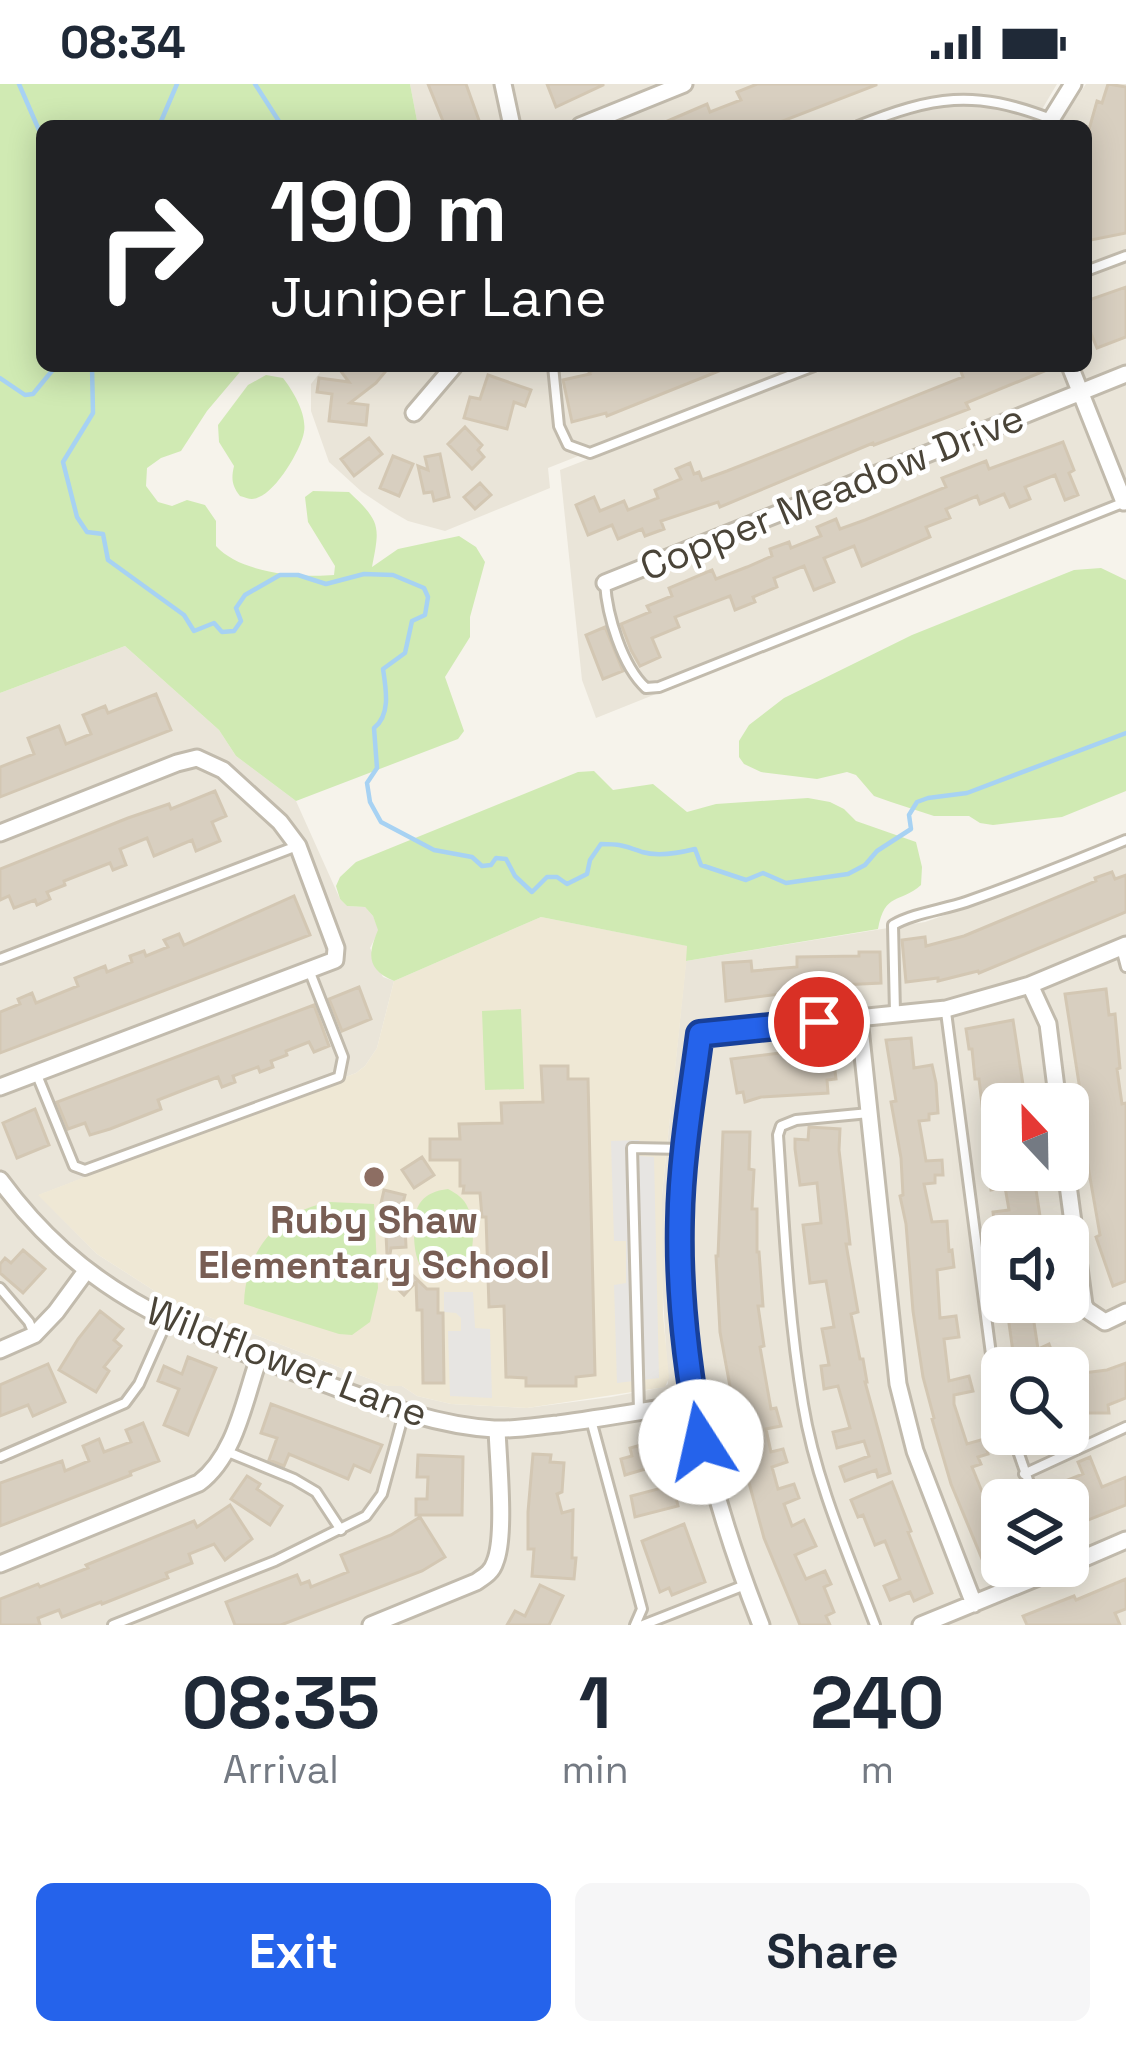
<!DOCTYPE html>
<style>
:root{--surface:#fff;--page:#f6f6f7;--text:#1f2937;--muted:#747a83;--accent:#2563eb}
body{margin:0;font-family:"Space Grotesk",sans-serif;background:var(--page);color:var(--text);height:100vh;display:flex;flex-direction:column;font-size:45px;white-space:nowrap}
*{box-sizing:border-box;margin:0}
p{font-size:39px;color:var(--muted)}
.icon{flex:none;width:66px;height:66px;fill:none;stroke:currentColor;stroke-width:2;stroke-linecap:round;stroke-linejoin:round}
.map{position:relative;height:1541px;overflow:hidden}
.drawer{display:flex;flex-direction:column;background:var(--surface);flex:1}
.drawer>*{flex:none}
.hud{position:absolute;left:36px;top:36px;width:1056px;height:252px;border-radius:18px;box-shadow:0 6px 30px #0003;background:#202124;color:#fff;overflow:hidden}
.needle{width:78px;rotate:338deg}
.fabs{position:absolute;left:981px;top:999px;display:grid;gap:24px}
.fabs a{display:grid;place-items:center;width:108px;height:108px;border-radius:18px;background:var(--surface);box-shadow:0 6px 30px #0003;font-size:60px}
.pin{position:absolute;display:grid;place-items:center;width:102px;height:102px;color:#fff;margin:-51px;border:6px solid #fff;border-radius:50%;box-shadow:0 3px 12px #0007}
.me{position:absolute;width:132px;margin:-66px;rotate:350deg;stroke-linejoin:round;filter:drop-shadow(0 0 9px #0008)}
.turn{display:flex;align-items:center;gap:42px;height:252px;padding:0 36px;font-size:54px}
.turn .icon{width:156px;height:156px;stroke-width:2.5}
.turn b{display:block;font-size:84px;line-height:102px}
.eta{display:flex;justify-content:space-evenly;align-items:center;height:204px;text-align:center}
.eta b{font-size:72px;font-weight:700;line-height:84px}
.button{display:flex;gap:24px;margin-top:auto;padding:24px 36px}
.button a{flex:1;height:138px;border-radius:18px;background:var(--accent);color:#fff;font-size:48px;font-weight:700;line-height:138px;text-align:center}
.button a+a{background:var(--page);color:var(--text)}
.status{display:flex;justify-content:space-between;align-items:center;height:84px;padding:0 60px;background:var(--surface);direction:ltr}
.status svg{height:33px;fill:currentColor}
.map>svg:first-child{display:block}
.residential{fill:#eae5d9;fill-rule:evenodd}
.education{fill:#efe8d5}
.green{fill:#d0eab3}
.parking{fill:#e7e5e2}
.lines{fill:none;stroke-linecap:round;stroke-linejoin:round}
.stream{stroke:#a7d2f3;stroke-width:4.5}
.building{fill:#d8cfc0;stroke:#d3c7b3;stroke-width:3}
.service-casing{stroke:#c2bbad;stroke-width:14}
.minor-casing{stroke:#c2bbad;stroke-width:21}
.service{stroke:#fff;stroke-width:8}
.minor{stroke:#fff;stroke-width:15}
.route-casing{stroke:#184099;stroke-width:30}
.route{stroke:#2563eb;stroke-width:21}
.education-dot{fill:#8d6e63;stroke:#fff;stroke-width:4.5}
.labels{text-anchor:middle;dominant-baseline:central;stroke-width:9;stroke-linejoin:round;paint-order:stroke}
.street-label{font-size:39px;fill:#4a4438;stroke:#fff}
.education-label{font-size:39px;font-weight:bold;fill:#785e54;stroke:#fff}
</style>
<div class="status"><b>08:34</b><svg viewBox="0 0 49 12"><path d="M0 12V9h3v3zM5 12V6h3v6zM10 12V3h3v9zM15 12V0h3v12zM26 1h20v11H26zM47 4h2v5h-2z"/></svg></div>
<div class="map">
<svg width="1126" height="1541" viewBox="0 0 1126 1541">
<rect width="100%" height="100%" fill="#f6f3eb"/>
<path class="residential" d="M410,0h647l-25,42h-614z
M1086,0h40v166l-40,16v-140h-28z
M1126,177v245l-530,212 -14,-38 -22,-210 268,-104h258v-89z
M325,282h481l-258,102 2,20 -105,43 -37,-10 -19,-11 -27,-18 -33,-30 -18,-51v-27z
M125,562l94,84 17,26 60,45 44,98 7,7 18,1 8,9 6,14 -9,18 13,29 11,4 -17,67 -12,18 -9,7 -317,122 58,59 64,41 30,15 197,76h14l15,10 34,8 76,4 84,-11 53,-10 4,-3 -7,-122 1,-67 24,-234 239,-39 60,-21 141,-56v780h-1126v-932zM1002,1020h66v66h-66zM1002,1152h66v66h-66zM1002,1284h66v66h-66zM1002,1416h66v66h-66z"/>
<path class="education" d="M541,833l147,29 -26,248 1,120 6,64 -4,9 -138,21 -76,-4 -34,-8 -15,-10h-14l-197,-76 -30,-15 -64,-41 -59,-59 318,-122 9,-7 12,-18 17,-67z"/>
<path class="green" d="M0,0h410l8,42h-376v240h203l-38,45 -26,40 -20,7 -14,10 -1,18 12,16 14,4 15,-6 18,5 11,16v25c24,27 83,32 118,29l1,-9 -27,-44 -3,-25 8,-6 36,1c32,30 31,34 23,75l26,-18 61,-13 17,11 9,15 -15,55v20l-25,40 19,54 -6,8 -162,62 -60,-45 -17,-26 -94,-84 -125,47z
M266,291l17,3c11,14 24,37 21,54 -3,18 -28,59 -45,65 -8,4 -11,1 -19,-1 -8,-10 -9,-17 -6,-30l-15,-24 -1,-17 30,-40z
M1101,484l25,12v211l-64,26 -69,8 -13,-2 -11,-7h-35l-43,-14 -17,-6 -18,-21 -9,-3 -30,7 -56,-7 -17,-8 -5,-7v-16l10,-16 35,-27 128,-63 162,-65z
M594,687l19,19 40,-6 34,28 29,-8 92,-6 22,4 14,7 12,12 60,21 6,25 -1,18c-21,19 -36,6 -43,44l-192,32 1,-15 -146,-29 -147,64c-28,-12 -26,-27 -16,-51l-5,-14 -8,-9 -18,-1 -7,-7 -4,-13 4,-9 16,-15 222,-90z
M521,925l3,80 -39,1 -3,-79z
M448,1105c9,5 16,9 20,19 9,20 8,67 -21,70 -28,3 -33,-23 -33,-45 -1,-26 7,-41 34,-44z
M330,1118l44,2 4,84 -8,34 -18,13 -13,-1 -95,-30c1,-53 34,-93 86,-102z"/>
<path class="parking" d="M639,1056l1,16 14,1 5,221 -42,5 -3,-98 12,-2v-42h-12l-3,-100z
M444,1208h29l2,36 15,1 2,69 -42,-2 -2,-65h13v-13l-5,-5 -12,-1z"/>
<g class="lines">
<path class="stream" d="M19,0l23,53
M255,0l27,42
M159,42l18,-42
M92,282l1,47 -30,49 14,55 10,15 16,2 5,26 76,55 10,16 20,-8 8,9 12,-1 7,-10 -5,-13 9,-13 35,-20h18l28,9 38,-10 29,1 31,13 4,9 -3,18 -13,6 -7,32 -22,16c3,20 8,46 -9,59l3,40 -10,15 3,19 11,20 53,28 38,7 10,9 9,-1 5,-7 10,1 9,17 17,16 15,-15h10l10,7 20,-10 3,-14 11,-16c20,0 24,2 41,8 17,5 37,1 53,-3l6,16 45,15 17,-7 23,10 62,-9 17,-9 12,-14 34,-22 -2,-14 8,-13 11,-4 39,-5 159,-60
M0,294l25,17 8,-1 23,-28"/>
</g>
<path class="building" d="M428,0h38l15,42h-36z
M547,0h56v1l-47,22z
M757,0h119v1l-106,41h-114l51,-22 3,8 31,-12 -4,-8z
M1108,0l18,3v146l-40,8v-101l11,-39 5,2z
M1126,203v50l-29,11 -11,-27v-20z
M337,282h53l-14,17 -26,20 18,2 -2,20 -37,-4 3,-27 -15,-2 2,-14 30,4z
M603,282h126v1l-122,49 -1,-3 -34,9 -9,-42 27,-6 -1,-2z
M959,282l95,1 -88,36 3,6 -95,36 -1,-2 -153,64 -2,-5 -57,19 3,8 -19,7 -3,-7 -24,10 -6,-14 -24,10 -12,-30 18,-8 6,14 24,-10 4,9 30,-12 -3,-8 26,-11 -5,-10 14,-6 4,11 5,-2 3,8 25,-9 236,-94z
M488,291l43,15 -6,16 -11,-4 -7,27 -43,-11 6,-21 10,2z
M465,343l17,18 -4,5 6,7 -12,12 -24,-25z
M369,354l13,16 -28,22 -13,-17z
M1063,358l11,28 -5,3 9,22 -13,5 -10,-25 -30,12 5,12 -20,8 -6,-13 -24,10 -3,-8 -31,13 4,9 -24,9 4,10 -68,29 -8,-20 -30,12 10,24 -20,8 -10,-24 -30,12 3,9 -24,10 2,5 -20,8 -5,-14 -55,21 4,10 -27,11 8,19 -20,9 -9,-16 -10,-26 29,-12 -3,-6 25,-10 -3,-8 43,-18 4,9 31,-12 25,-11 -2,-7 19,-7 2,6 30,-12 -4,-9 19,-8 4,10 25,-9 81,-33 -4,-9 44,-17 3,8z
M440,370l9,43 -15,4 -2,-9 -8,1 -6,-27 10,4 -3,-13z
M393,372l20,8 -14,32 -19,-8z
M480,399l11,12 -16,14 -11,-12z
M605,543l18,44 -20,8 -17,-44z
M156,610l15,36 -171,67v-30l34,-13 -6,-16 31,-12 7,18 25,-10 -8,-19 22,-9 3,7z
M215,707l11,25 -14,6 8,19 -24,10 -4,-11 -38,16 -7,-18 -27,11 6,16 -13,5 -3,-7 -46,18 1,4 -18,7 3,7 -13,6 -2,-5 -21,8 -5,-12 -9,4v-31l128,-51 41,-14 2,5z
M1112,788l3,7 11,-4v37l-147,61 -1,-2 -40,10v-3l-32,4 -4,-42 23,-3 1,9 38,-10 132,-55 -1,-3z
M294,812l16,39 -310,118v-41l20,-8 -2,-5 14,-6 4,10 42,-17 -3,-8 30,-12 2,6 25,-10 -2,-6 14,-5 2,5 22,-9 -4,-7 15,-6 5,11z
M859,868h21l1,31 -62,3v5l-32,-1 1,3 -62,8 -3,-38 28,-2 1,10 45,-4v-10l62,-1z
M359,903l12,32 -29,12 -13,-32z
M1106,905l3,26 6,-1 5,54 -3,1 5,35 4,-1v178l-13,5 -17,-49 4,-2 -16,-92h2l-3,-34 -18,-115z
M314,921l15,41 -15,6 -5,-10 -23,9 1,4 -16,6 2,6 -13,5 -2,-5 -25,9 2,6 -13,5 -4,-10 -37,14 -23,9 3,9 -51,20 -20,6 -5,-12 -17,6 -11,-27z
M1013,936l13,84h-24v69l31,-3 10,66h-47l-3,-24 16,-2 -4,-23 -14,3 -2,-15 5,-1 -8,-36 -7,-59h-4l-3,-30h-3l-3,-20z
M911,954l3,30 18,-3 4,18 2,30 -9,1v6l-10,1 7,40 16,-1 1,15h-8v8l-11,1 8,38 15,-1 2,30 3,-1 2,17 -17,3 3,48 16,-2 3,21 -15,2 5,42 20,-5 4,15 -19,4v9l13,40 17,-5 4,15 -10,3 3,7 -9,3 15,37 15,-7v63l-17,6 -34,-82 -19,-65 2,-1 -11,-41 -10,-66 -7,-87 -6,-28 3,-1 -2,-37 -10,-56 5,-1 -10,-61z
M821,964l1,8 11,-1 3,24 -9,1 1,13 -67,4 -16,5 -2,-10 -6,1 -6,-34z
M541,982h27v13h20l7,296 -19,2v9h-50v-8l-20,-1 -2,-71 -15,1 -3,-90h-4l-2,-24h-17l1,-7h-4v-26h-30v-21h30l-1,-15 43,-1 -1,-20 42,-1z
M35,1025l14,36 -32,13 -14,-35z
M809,1043l31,2 -1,21 11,94h-4l12,68 -7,2 9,45h3l4,23h-2l25,91 -12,4 -2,-7 -31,11 -5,-14 29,-11 -5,-15 -27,7 -4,-16 17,-4 -12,-42 -14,3 -3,-23 8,-1 -7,-36 12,-2 -8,-46 -16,2 -7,-58 18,-2 -4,-40 -17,2 -5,-36v-10l13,1z
M723,1048h27l-1,37 5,1 -2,39h5v43h2l4,54h-5l6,40 -4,1 11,62 5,-1 5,18 -15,3 5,23 12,-3 4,13 -15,5 6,22 16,-5 5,14 -15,6 8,22 12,-6 12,26 -21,9 11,24 19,-8 6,13 -7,3 10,25 -8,4 4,9h-30l-36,-87 -32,-118 4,-1 -16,-87 -4,-76h2z
M422,1073l12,18 -20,13 -12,-18z
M384,1106l21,5 -8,30h8l1,22 -15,1 -1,6h-3l-2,-40 -6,-2z
M23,1166l22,19 -22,24 -23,-20v-9l5,-6 6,5z
M402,1181l25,24h11v24h5l1,70h-21l-1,-73h-5l-1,-28 -12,13 -16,-16z
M1006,1218h43l2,11 -18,3 5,33 11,-5 8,21 -7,3h-49v-4l13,-5z
M100,1227l23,18 -9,11 7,6 -17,21 5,4 -13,21 -37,-22 19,-31z
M188,1273l28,11 -28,67 -24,-10 15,-36 -21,-8 6,-15 18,8z
M1126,1279v35l-18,7 1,8h-41v-37l15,1v-4l24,-3z
M48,1280l17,38 -32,14 -5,-11 -28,11v-31z
M271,1320l111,41 -12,27 -16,-7 -6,14 -59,-25 -5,12 -15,-6 8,-22 -16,-5z
M143,1339l16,38 -29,11 1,3 -131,51v-43l62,-22 3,10 24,-10 -6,-15 16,-7 5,13 27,-10 -5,-12z
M662,1355l7,23 -44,13 -4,-16 11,-3 -2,-8z
M533,1370l18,1 -1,7 14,1 -2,29 -5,2 5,19 11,-3 -1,48h4l-2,21 -42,-3 2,-27h-6v-37z
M418,1371l45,2 -1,58h-46v-16h11l1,-22h-11z
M1090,1373l12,30 24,-10v28l-58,23v-28h-13l-5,-13 33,-13 -5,-12z
M247,1392l13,8 -3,5 25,17 -12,19 -39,-26z
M892,1398l19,49 -3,1 24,61 -18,8 -4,-9 -20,8 -6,-14 16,-7 -15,-38 -10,4 -12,-30 -5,2 -7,-17z
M673,1401l5,21 -43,11 -4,-21z
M230,1421l22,34 -27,21 -11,-16 -25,10 3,9 -26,10 2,5 -66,26 -1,-2 -39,15 -3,-7 -21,8 2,7h-40v-26l38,-15 2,3 48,-19 -2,-3 108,-44 3,6z
M420,1433l25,40 -23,14 -141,54h-46l-9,-23 71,-27 4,9 8,-3 2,6 37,-15 -7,-17 50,-20z
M684,1440l21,58 -33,13 -3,-7 -9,4 -18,-51z
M1126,1495v30l-11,4 5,12h-93l-4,-9 51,-20 2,4z
M540,1501l23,11 -14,29h-42l8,-14 10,5z"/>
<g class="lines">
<defs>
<path id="service" d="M858,42c76,-30 115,-37 193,-7
M1086,187l40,-15
M553,282l6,60 9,19 22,8 224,-87
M605,499c2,32 17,83 41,105l13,-1 466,-185
M1121,864l5,19
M0,875l297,-113
M946,928l48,365 8,25
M895,929l-2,-88c21,-12 49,-15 73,-23 54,-19 107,-40 160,-62
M37,991l37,91 11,4 254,-93 4,-20 -34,-87
M869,1029l-73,7 -15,6 -3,9c6,89 10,180 25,269 12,75 45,150 72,221
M0,1204l29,34 5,12
M639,1326l-7,-262 53,1
M591,1336l51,189 -7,16
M1012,1350l23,66
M228,1368l66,27 22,13 25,38
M0,1373l125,-54 14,-19 28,-63
M1024,1390l102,-47
M113,1541l162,-64 91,-45 16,-22 22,-81
M643,1541l102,-40"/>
<path id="minor" d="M503,0l9,42
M580,42l104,-42
M1047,42l26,-42
M1070,282l54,136
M414,329l40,-47
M605,499l521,-209
M0,749l177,-70 20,-5 26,12 57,52 18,24 38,102 -1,12 -335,127
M1030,901l18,39 10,80
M859,934l39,366 17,67 59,153
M1066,1086l18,135 3,5 18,12 21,-10
M0,1096c85,116 181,149 310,198 61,22 119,47 184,51 22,1 43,-3 64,-5 45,-6 90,-14 136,-21
M0,1266l34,-15 22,-23 30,-41
M0,1480l199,-81c37,-28 45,-83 60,-125
M1068,1481l58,-25
M371,1541l105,-43c9,-6 16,-10 19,-20 11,-26 3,-102 2,-133
M761,1541c-53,-135 -85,-264 -81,-409 2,-61 12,-122 20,-182l246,-25 84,-24 96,-40
M921,1541l144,-59"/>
</defs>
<use href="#service" class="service-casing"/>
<use href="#minor" class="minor-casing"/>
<use href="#service" class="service"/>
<use href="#minor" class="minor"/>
</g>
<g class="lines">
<defs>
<path id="route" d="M701,1358c-14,-74 -23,-147 -21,-222 1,-62 12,-125 20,-186l119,-12"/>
</defs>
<use href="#route" class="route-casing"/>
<use href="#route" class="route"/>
</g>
<circle class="education-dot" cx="374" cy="1093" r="12"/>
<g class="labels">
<g class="street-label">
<text transform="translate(832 408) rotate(-22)">Copper Meadow Drive</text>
<text transform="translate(287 1278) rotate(21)">Wildflower Lane</text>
</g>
<g class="education-label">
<text x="374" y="1135">Ruby Shaw<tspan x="374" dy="45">Elementary School</tspan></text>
</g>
</g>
</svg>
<div class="fabs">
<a><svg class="needle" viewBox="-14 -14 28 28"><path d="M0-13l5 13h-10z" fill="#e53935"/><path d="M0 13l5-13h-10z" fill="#747a83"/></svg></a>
<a><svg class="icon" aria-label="sound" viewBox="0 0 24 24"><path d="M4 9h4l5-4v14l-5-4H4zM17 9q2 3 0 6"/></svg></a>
<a><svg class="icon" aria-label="search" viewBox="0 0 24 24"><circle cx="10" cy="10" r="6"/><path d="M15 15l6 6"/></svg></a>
<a><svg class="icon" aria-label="layers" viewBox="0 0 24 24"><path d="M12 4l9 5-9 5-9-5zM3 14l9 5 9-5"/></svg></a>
</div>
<div class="pin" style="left:819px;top:938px;background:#d93025"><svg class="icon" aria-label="arrive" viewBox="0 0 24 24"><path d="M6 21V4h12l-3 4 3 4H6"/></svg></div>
<svg class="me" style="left:701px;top:1358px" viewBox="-20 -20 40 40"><circle r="19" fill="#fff"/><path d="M0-13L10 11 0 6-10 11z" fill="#2563eb"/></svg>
<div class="hud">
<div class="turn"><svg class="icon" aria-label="right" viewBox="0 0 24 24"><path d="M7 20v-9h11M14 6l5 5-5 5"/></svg><div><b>190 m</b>Juniper Lane</div></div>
</div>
</div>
<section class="drawer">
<div class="eta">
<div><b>08:35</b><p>Arrival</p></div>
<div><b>1</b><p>min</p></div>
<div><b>240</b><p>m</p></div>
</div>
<div class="button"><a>Exit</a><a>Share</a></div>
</section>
